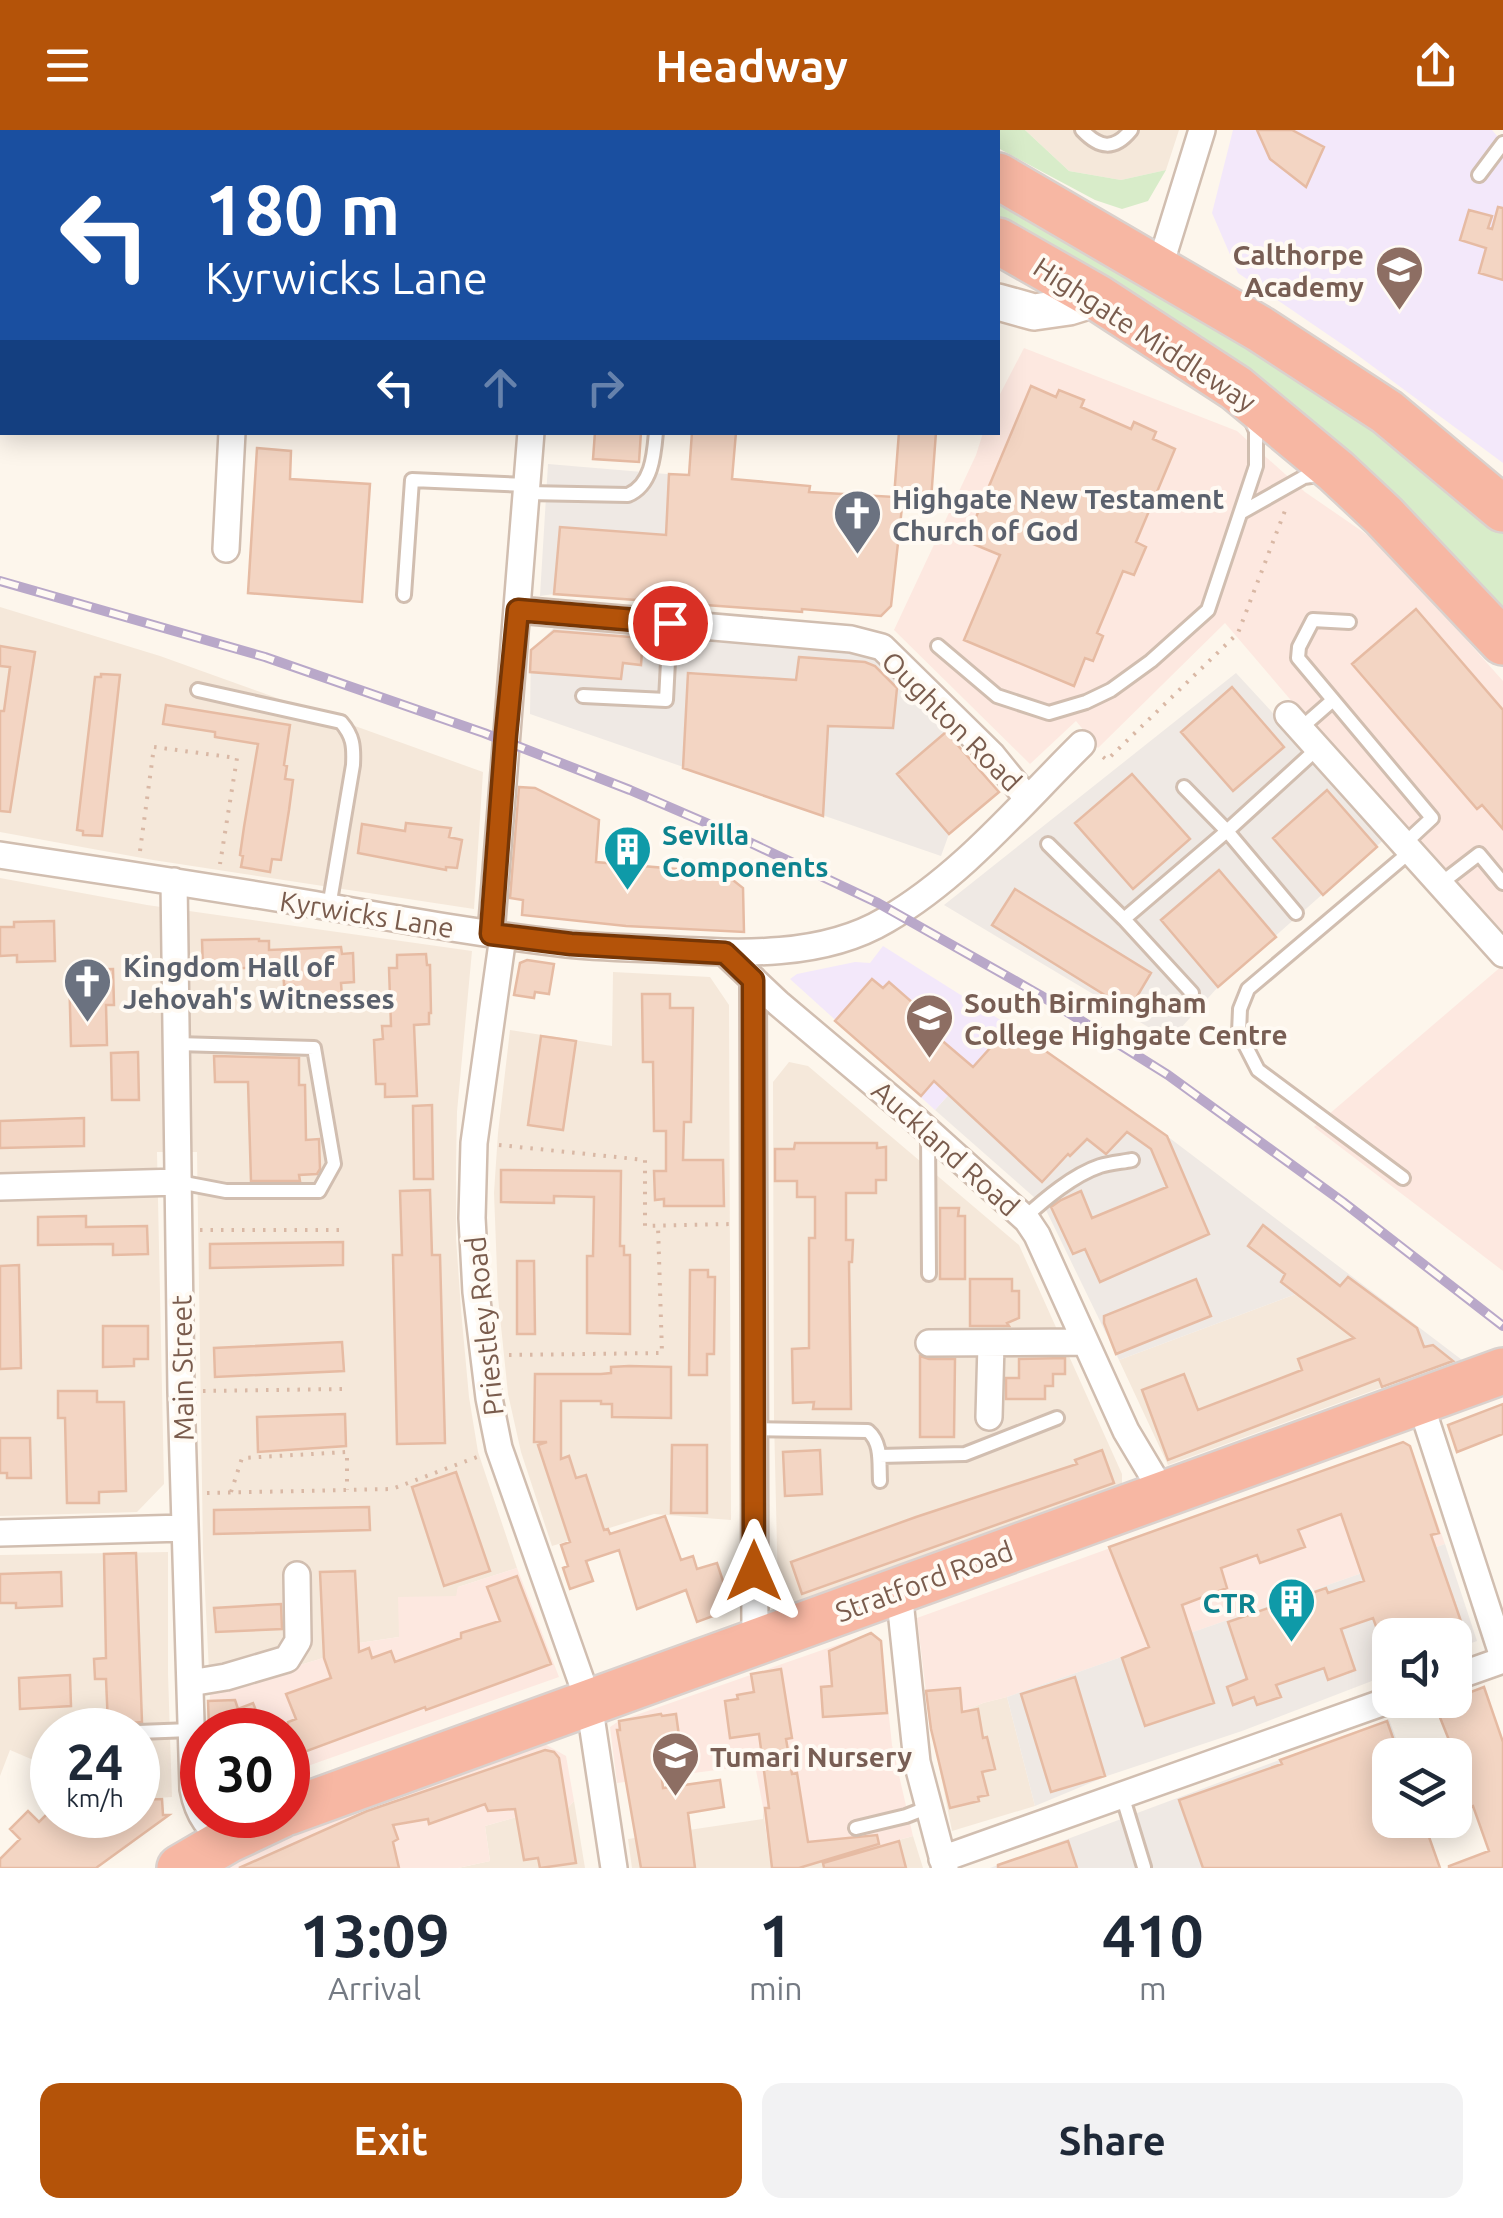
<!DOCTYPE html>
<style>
:root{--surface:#fff;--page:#f2f2f3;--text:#1f2937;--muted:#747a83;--accent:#b45309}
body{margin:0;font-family:Ubuntu,sans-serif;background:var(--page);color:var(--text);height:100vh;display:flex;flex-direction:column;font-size:38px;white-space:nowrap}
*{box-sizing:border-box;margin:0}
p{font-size:32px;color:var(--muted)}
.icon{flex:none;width:55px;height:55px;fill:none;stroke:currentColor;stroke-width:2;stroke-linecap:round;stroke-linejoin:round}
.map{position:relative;height:1738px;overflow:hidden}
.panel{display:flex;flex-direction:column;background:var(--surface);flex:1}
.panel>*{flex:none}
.banner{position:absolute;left:0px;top:0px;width:1000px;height:305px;box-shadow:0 5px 25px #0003;background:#1a4fa0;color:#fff;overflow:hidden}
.tools{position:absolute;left:1372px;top:1488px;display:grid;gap:20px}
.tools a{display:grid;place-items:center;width:100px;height:100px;border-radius:20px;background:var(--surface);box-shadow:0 5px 25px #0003;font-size:50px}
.speed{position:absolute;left:30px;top:1578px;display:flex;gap:20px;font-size:50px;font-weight:700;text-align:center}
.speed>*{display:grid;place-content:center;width:130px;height:130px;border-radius:50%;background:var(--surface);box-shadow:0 5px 25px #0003;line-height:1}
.speed small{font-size:25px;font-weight:400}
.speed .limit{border:15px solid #d22;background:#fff;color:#111}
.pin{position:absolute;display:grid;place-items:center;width:85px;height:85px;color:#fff;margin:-42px;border:5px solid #fff;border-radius:50%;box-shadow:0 2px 10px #0007}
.me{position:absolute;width:110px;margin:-55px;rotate:0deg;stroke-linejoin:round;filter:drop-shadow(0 0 8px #0008)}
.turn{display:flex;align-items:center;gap:35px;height:210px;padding:0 40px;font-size:45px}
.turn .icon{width:130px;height:130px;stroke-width:2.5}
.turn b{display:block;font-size:70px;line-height:85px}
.lanes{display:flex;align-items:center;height:95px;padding:0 40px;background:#0003;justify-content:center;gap:50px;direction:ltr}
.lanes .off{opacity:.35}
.eta{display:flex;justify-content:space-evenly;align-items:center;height:170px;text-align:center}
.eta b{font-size:60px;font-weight:600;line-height:70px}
.action{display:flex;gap:20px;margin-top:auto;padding:20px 40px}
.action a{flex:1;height:115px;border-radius:20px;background:var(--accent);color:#fff;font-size:40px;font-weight:600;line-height:115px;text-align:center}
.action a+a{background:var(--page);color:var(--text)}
header{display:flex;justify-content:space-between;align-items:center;height:130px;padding:0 40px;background:var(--accent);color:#fff;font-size:45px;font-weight:600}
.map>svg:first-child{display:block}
.residential{fill:#f5e8da}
.commercial{fill:#fde8e0}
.industrial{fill:#efe9e4}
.education{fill:#f3e8fa}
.green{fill:#d8ecc9}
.building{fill:#f3d5c3;stroke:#e6bba3;stroke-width:2.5}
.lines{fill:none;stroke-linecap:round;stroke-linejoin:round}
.lane-casing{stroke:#d1beb0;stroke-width:18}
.street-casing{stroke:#d1beb0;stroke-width:30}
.secondary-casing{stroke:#d6c0b0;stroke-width:40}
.highway-casing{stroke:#dad1cd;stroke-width:50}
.path{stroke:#d9b8a5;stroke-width:4;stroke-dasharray:2.5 8;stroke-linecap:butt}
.lane{stroke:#fff;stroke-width:12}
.street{stroke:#fff;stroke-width:25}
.secondary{stroke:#fff;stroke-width:35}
.highway{stroke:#f7b7a3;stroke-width:45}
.rail-casing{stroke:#b9a8c9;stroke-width:10}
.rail{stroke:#fffaf3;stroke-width:6;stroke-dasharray:19;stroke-linecap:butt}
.route-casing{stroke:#753606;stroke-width:25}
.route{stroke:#b45309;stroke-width:18}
.labels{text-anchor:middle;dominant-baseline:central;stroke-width:8;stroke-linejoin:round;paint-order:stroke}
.education-label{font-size:28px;font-weight:bold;fill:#785e54;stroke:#fffaf3;text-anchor:start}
.street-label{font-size:28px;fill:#7a5c4d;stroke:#fffaf3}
.worship-label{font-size:28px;font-weight:bold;fill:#5b616d;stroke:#fffaf3;text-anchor:start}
.culture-label{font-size:28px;font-weight:bold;fill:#0d838f;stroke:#fffaf3;text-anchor:start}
</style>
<header><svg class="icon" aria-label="menu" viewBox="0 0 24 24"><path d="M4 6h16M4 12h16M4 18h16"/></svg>Headway<svg class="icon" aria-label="share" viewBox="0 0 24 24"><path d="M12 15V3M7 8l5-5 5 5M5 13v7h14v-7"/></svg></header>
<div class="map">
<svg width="1503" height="1738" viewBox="0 0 1503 1738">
<rect width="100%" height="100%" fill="#fdf6ec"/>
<path class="residential" d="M1025,0h154l-13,40 -45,10 -52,-9z
M0,477l160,49 323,116 -9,137 -321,-49 -153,-28z
M0,748l147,27 325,46 -15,161 -1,53v73l5,72 8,87 9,55 39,116 -59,19 -1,9 -58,41 -47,7 -32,15 -110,33 -7,-141 -6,-399h-40l7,332 -27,28 -137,4z
M613,842l97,5 19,28 2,515 -77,-6 -102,32 -31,-94 -13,-58 -10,-97 -4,-104 4,-60 12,-103 102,16z
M789,932l19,4 211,179 103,229v11l-332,122 -8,-5 -4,-11 -4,-172 -1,-337z
M1296,1164l72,54 15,39 -215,78 -49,-105z
M168,1422v122l4,123 -34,2v-69h-86v38l-42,-18 -10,26v-221z
M1007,1567l28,109 -83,25 -23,-115 33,-4 21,-9z
M574,1671l11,67h-127l32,-7 -5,-35 46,-13 36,-4z
M763,1678l8,60h-139l-4,-29 135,-20z
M913,1706l10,32h-123z"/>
<path class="commercial" d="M1024,218l213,83 68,61 77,53 121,136v250l-150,-158 -128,-150 -127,125 -22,-27 -46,43 -136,-134 82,-175 7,-22 15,-1v-34z
M1503,835v306l-189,-144z
M1403,1312l7,4 35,98 -438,153 -24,6 -21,9 -33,4 -12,-98z
M517,1438l42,109 -271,96v-43h-79l1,-38 110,-33 32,-15 47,-7 -1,-40 58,-1 2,-9z
M871,1503l10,8 11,104 21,91 -113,32h-29l-8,-61 -8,-42 -138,18 -7,-56 9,-6z
M543,1613l23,13 8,45 -7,8 -36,4 -46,13 5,35 -32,7h-239l89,-41z"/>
<path class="industrial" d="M548,334l262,22 -8,126 -248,-18 -14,2z
M556,496l134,14 111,2 78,16 120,134 -50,42 -8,22 -411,-142 1,-64z
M1236,543l151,164 -169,150 -48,53 -226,-135z
M1010,896l157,110 299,227 -83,24 -15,-39 -72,-54 -177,66 -75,-154 -109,-96z
M1445,1414l32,97 -22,8v-14h-65v39l-148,57 -135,45 -72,30 -28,-109z
M1389,1589l13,36h-12v65h34l16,48h-450z"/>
<path class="education" d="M1233,0h259l11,13v320l-151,-112 -114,-78 -26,-60z
M883,816l127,80 -75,84 -145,-131 7,-5 58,-12 15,1z"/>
<path class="green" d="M964,0h61l44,41 52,9 45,-10 -18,31 -26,8 -27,-9 -97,-52v-16h-30z
M998,60l400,247 105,91v102l-505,-404z"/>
<path class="building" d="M1257,0h35l32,17 -18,40 -36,-28z
M1498,77l5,1v72l-24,-7 7,-25 -26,-8 9,-30 23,6 -4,12 4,1z
M1031,256l25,11 3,-7 25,10 -3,7 50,22 3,-7 22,10 -3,7 22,10 -39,93 10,5 -12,28 -11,-4 -26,62 6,3 -10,25 -8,-3 -11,28 -110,-46 36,-85 -34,-14z
M595,302h46l-2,30 -46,-3z
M692,302h44l-4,47 78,7 -1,6 85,5 5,-65h37l-5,68 -28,-2 -12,108 -10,10 -79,-7v3l-248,-18 6,-67 106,8 3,-61 20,1z
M257,318l34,3 -1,28 80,5 -8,118 -114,-9z
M1416,479l87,101v119l-21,-24 -5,4 -125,-145z
M554,501l89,7 -2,27 -18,-2 -2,16 -91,-7 1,-22z
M0,516l35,6 -25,160 -10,-1v-100h4l6,-44 -10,-1z
M799,527l66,5 10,4 22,22 -4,40 -65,-2 -5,90 -140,-48 5,-95 108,7z
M101,544l19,1 -18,161 -19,-1v-4l-6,-1 18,-153h6z
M1232,557l52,60 -51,44 -52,-59z
M166,575l124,20 -6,40 3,1 -2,13 8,1 -4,30 -8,50 -9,-1 -2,13 -29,-5 2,-11 -3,-1 4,-28 14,-83 -43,-7v-5l-52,-8z
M946,602l53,60 -50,42 -52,-60z
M1132,644l58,65 -57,50 -58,-66z
M519,657l16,1 64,32 -3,42 128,11 19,15 1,44 -118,-6 -104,-11 1,-15 -13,-2z
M1327,660l50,57 -54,48 -50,-57z
M406,693l45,5 -2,9 13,3 -5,28 -11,-1v3l-88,-17 4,-29 43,7z
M1219,740l57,67 -58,50 -57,-67z
M1015,759l136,84 -22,37 -137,-85z
M54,791l1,40 -38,1v-7l-17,1v-29h14v-5z
M259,809v2h10v9l72,-3 1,7 11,-1 1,29 -13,1 1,13 -47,2 -1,-13h-10l-1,-18 -80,2 -1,-29z
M426,824l1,11h3l1,48h-2v11l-15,1 3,71 -32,1v-13h-9l-2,-44 9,-1 -1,-13h9l-2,-58h8v-13z
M527,830l27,4 -5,30 -14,-2 -1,6 -20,-3 6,-32z
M113,839l1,36h-8l1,40 -36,1 -2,-76z
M872,849l11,9 6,-6 24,21 -3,3 19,15 -4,5 48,41 37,-41 157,110 42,98 -109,48 -15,-33 -12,5 -22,-47 10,-7 20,-9 11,27 75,-31 -16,-38 -24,-17 -21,22 -19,-15 -17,17 -2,-2 -26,28 -108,-101 -13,15 -86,-75z
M642,864h28v14h23l-2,114h-7l-1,38h40l1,46h-60v-7l-9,1 -1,-29h12v-40h-12l-1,-69h-10z
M541,906l35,5 -13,89 -35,-5z
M138,922l1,48h-27l-1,-47z
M214,926l85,2v27h6l1,55 13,-1 1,30 -3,5 -18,1 1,6h-49l-3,-99h-33z
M432,975l1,74h-19l-1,-73z
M84,988v28l-84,2v-27z
M795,1013h82v5l9,-1v33h-10v13h-30v47h7l-1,22h-3l2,147h-38l1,-7 -21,1 -1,-54 17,-1v-110h6v-41h-18v-16h-22v-32h19z
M501,1040l120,1 -1,75h4v9h6v79l-43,-1v-77h6l1,-59 -40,-1v7l-53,-1z
M430,1060l2,65h8l5,188 -48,1 -4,-189h9l-2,-64z
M940,1078h19l-1,8h7v63h-25z
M86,1086v11l61,-1 1,28 -35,1v-11l-75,1v-28z
M1263,1095l77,61 8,-9 69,51 7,19 9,-2 20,16 -71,26 -3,-8 -211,81 -26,-70 42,-16 14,36 104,-40 -4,-11 56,-21 -73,-56 4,-8 -37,-28z
M343,1112v23l-133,3v-24z
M517,1131h17l1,73h-18z
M19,1135l2,103 -21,1v-103z
M690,1140h18v7h7l-1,77h-7v21h-18z
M970,1149h42v12h7v27l-12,5 2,3h-39z
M1196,1149l15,37 -95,38 -12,-31v-7z
M103,1196h45v33h-14v7l-31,1z
M342,1212l2,29 -129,6 -1,-29z
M920,1226l9,3h26l-1,78h-34z
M1065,1228v16h-12v12h-8v13h-39v-21h13v-19z
M629,1236l42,1v51l-59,-1v-13h-11v-3h-40v58l8,-3 7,22 10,-3 18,55 4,-1 2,5 55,-18 16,44 12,-4 4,13 20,-6 10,30v18l-30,11 -11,-32 -49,19 -18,-59 -33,11 7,20 -23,8 -7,-21 5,-2 -7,-21 9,-3 -32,-97 9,-3h-13l1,-68h66l10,-1v-6z
M58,1261h39v11h27l2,89 -27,1v11h-32l-2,-85h-7z
M1503,1274v30l-46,18 -9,-27z
M345,1284l1,32 -88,6 -1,-35z
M0,1308h30l1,40h-24v-5h-7z
M1403,1312l7,4 29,87 -8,2 33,95 -15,5h-59v5l-8,3 -9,-25 -32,11 14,41 -27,10 -4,-12 -48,17 5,12 -24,8 -3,-8 -21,8 -6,-18 20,-8 -19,-57 98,-34 2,5 36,-12 -23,-67 -43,16 7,17 -45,16 -3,-8 -36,13 6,20 -45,17 32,98 -69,23 -23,-68 27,-11 -40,-100z
M672,1315h35v68h-36z
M820,1320l2,44 -37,2 -2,-44z
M1102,1320l12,33 -312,111 -11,-32 125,-45 161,-53 -2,-4z
M456,1342l34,99 -46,15 -32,-99z
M369,1377l1,23 -156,4v-24z
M136,1423l6,169 -34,3 -2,-46h-11l-1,-20 12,-1 -2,-104z
M355,1441l4,81 10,-4 3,10 19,-7 4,11 66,-24v-5l39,-12 -13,-34 30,-11 34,88 -125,46 -1,-3 -137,51v-36l8,-3 -10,-25 45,-16 -7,-20 -4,-86z
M61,1442l1,34 -46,2v-5h-16v-29z
M281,1474l1,25 -66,3 -2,-24z
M871,1503l10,8 6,72 -64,4 -2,-30 11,-1 -3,-35z
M781,1539l11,69 -6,1 6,35 5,-1 11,69 69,-7 2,9 -80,24h-27l-7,-60h4l-10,-74 -29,4 -5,-37 13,-2 -1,-4 17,-3 -3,-18z
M70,1545l1,31 -51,3 -1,-31z
M1075,1547l30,99 -54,16 -30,-98z
M1484,1557l19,55v126h-54v-2l40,-15 -16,-45 -3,1 -10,-29 -5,2v-25l-20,-50 20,-5v-2z
M960,1558l2,24 16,-3 5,29 4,-1 8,32 -13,3 6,23 -10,2 1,4 -29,7 -19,-79 -5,-38z
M235,1570l3,9 15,-6 11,27h-55l-1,-29z
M661,1584l1,2 14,-2 4,29 -22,3 5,42 57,-8 4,27 -36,6 7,55h-54l-24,-138h3l-1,-9z
M1387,1591l12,34h-9v65h33l17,48h-237l-24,-68 103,-36 -2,-4z
M545,1620l9,2 5,6 17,105 -36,5 -2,-10 -14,2 -9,-51 -27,2 -3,-7 -56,20 -1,-5 -35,6 5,14 -5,3 6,26h-160l128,-57z
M162,1669l1,16h6l-73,53h-96v-9l20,-20 -10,-10 18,-18 11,11 7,-7h92v-15z
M899,1711l7,27h-82l-1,-5z
M1068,1711l9,27h-79v-3z"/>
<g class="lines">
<defs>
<path id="lane" d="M1082,0c17,18 32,21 49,0
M546,2l1,-2
M1479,45l24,-32
M527,363l101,2c24,-10 26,-40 28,-63
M1242,382l62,-35 20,-3
M404,465l8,-115 116,5
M1349,492l-36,-2 -14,27 -1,11 134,160 -28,26
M938,516l59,50 52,17 37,-11 25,-12 40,-29 57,-51 48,-144v-35l-4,-9
M198,560l143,32c12,14 13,24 12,43l-24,142
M583,566l83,4 4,-77
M1301,598l32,-28
M1184,657l43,44 69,82
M1048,714l76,75 68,74
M1440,754l39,-30 24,29
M1124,789l103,-88 91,-83
M177,914l137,4 20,116 -15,27h-93l-47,-9
M928,1003l1,141
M1403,1048l-145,-108 -19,-37 1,-24 8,-20 163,-138
M1024,1088c21,-19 49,-43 76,-52 10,-3 22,-4 32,-6
M754,1299l114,2c14,12 11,32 12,50
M879,1326l86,-2 92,-36
M138,1602l53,-2
M1122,1665l22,72
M856,1698l50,-12 23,-9"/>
<path id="street" d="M242,2v-2
M463,2l1,-2
M1159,139l43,-139
M226,419l6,-117
M518,480l333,29 31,8 110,108 35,43
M1288,585l215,239
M0,725c102,15 204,31 306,48 87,15 173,31 261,41 30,3 60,4 90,5 75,4 162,11 229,-29 76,-44 134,-115 196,-176
M174,751l7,511 12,397c4,22 14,41 35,51
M491,804l40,-502
M503,806l-29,207 -2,75 4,74 13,106 10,50 90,255 25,165
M725,823l53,50 128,108 121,109 10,15 89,196 37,62
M753,849l2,663
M0,1057l179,-5
M929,1213l156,-1
M1420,1272l83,255
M989,1287l2,-73
M0,1403l185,-5
M899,1461l18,171 28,106
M1455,1547l48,-17
M190,1553l36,-6 61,-18 11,-18 -1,-66
M942,1729l448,-159"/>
<path id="secondary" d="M0,101h2
M998,172l36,10 35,-5 29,-9"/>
<path id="highway" d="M817,0l3,2
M925,0l4,2
M998,46l262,153 127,83 116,97
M998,111l100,57 138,90 100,83 48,45 119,126
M288,1682l1215,-441
M180,1738l48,-28 53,-25"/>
</defs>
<use href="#lane" class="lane-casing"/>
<use href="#street" class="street-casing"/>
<use href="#secondary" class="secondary-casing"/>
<use href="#highway" class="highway-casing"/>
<path class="path" d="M1103,627l4,3 131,-127 48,-125
M140,721l14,-104 83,11 -17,106
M499,1015l146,15v66l87,-2
M200,1100h140
M509,1225l153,-2 -4,-127
M203,1261l140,-2
M231,1362l11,-34 105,-6v38
M207,1363l185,-4 85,-32"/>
<use href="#lane" class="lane"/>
<use href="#street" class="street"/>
<use href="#secondary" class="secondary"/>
<use href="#highway" class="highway"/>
<defs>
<path id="rail" d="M0,451l265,76 219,76 146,57 102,44 146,69 162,92 128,80 175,127 160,124"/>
</defs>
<use href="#rail" class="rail-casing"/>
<use href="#rail" class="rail"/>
</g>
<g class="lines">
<defs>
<path id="route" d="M670,493l-152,-13 -12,124 -15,200 80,10 154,9 28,27 1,591"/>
</defs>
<use href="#route" class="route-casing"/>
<use href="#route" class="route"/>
</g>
<defs>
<symbol id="school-pin" viewBox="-11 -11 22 30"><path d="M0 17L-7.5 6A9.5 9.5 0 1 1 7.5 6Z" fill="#8d6e63" stroke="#fffaf3"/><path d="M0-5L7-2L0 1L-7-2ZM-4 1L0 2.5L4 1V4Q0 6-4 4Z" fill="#fff"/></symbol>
<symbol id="church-pin" viewBox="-11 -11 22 30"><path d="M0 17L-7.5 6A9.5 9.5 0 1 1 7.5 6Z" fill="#6b7280" stroke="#fffaf3"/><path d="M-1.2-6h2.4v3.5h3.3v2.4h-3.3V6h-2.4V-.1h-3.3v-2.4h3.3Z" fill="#fff"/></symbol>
<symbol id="building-pin" viewBox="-11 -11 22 30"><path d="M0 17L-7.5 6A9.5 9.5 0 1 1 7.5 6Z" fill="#0f9aa8" stroke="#fffaf3"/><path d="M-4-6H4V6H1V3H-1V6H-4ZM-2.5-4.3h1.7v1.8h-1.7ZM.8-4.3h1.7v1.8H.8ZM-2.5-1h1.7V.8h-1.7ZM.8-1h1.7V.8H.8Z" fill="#fff"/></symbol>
<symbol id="university-pin" viewBox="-11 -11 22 30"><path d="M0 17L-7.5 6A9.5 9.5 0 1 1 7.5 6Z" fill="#8d6e63" stroke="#fffaf3"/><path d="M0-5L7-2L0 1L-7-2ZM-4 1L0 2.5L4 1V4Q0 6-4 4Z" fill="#fff"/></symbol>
</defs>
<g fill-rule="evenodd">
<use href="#school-pin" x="1372" y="112" width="55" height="75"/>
<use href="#church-pin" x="830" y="356" width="55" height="75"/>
<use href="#building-pin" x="600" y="692" width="55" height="75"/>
<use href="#church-pin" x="60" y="824" width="55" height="75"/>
<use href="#university-pin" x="902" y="860" width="55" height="75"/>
<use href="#building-pin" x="1264" y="1444" width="55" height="75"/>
<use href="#school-pin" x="648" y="1598" width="55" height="75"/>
</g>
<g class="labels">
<g class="education-label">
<text x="1364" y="124" text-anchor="end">Calthorpe<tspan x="1364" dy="32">Academy</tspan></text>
<text x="964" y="872">South Birmingham<tspan x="964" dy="32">College Highgate Centre</tspan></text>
<text x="710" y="1626">Tumari Nursery</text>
</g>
<g class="street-label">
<text transform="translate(1145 204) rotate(33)">Highgate Middleway</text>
<text transform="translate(952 591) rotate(45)">Oughton Road</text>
<text transform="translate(367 784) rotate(9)">Kyrwicks Lane</text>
<text transform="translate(946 1018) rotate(42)">Auckland Road</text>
<text transform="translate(484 1196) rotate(-96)">Priestley Road</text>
<text transform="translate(182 1238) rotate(-91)">Main Street</text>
<text transform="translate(924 1451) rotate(-20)">Stratford Road</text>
</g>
<g class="worship-label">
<text x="892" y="368">Highgate New Testament<tspan x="892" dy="32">Church of God</tspan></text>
<text x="123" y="836">Kingdom Hall of<tspan x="123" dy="32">Jehovah's Witnesses</tspan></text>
</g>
<g class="culture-label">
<text x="662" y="704">Sevilla<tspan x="662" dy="32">Components</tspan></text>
<text x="1256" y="1472" text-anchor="end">CTR</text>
</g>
</g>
</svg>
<div class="tools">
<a><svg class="icon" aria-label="sound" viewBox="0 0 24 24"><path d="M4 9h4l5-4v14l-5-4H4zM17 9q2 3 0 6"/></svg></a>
<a><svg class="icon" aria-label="layers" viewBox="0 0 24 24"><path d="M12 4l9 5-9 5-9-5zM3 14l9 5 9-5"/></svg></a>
</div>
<div class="speed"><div>24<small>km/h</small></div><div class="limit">30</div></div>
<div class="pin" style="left:670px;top:493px;background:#d93025"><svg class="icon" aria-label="arrive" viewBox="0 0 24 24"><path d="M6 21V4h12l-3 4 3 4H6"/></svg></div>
<svg class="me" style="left:754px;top:1441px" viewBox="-20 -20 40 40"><path d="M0-17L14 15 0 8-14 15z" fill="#b45309" stroke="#fff" stroke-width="4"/></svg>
<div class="banner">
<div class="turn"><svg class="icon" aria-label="left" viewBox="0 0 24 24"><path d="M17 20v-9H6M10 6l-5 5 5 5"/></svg><div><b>180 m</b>Kyrwicks Lane</div></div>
<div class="lanes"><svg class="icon" aria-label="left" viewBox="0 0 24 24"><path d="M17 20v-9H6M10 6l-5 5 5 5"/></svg><svg class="icon off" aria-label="ahead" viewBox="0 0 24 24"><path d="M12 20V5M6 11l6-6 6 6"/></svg><svg class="icon off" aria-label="right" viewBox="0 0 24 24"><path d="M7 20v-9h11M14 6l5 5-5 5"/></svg></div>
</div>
</div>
<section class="panel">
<div class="eta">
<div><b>13:09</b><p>Arrival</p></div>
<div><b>1</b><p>min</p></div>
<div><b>410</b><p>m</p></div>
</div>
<div class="action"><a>Exit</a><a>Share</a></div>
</section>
